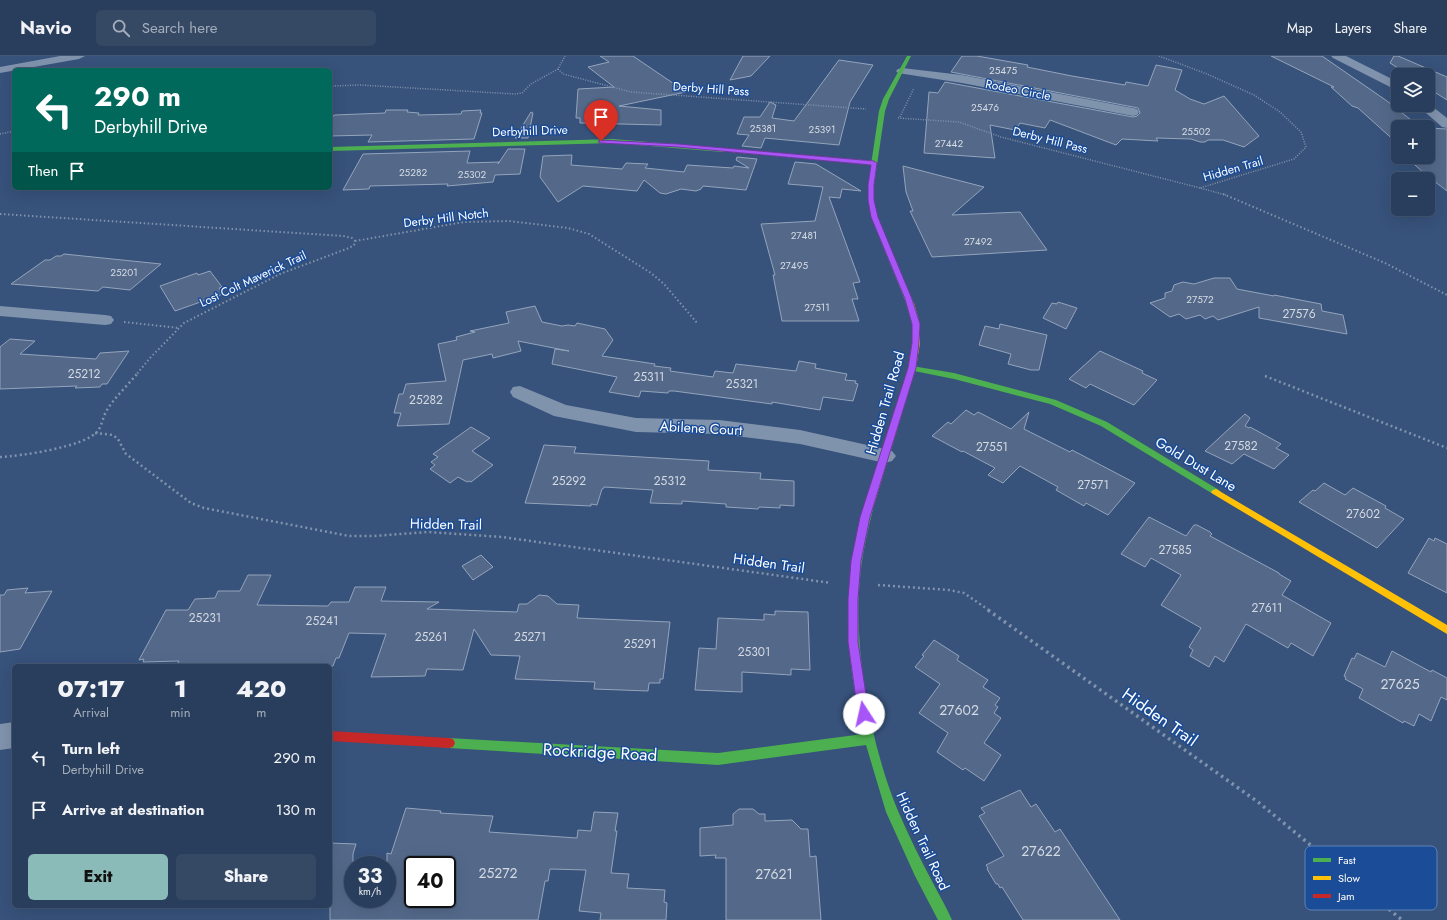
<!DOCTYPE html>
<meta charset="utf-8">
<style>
:root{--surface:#293e5c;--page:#354965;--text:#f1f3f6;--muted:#a5aebb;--line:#455772;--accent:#8bbbb9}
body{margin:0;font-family:Jost,sans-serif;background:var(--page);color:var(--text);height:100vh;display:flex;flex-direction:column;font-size:15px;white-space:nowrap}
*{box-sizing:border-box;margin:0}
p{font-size:13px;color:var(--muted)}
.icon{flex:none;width:22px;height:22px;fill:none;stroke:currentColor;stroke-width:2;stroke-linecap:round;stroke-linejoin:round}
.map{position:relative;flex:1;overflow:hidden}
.drawer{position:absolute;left:12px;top:608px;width:320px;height:244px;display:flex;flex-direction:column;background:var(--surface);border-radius:6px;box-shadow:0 4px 16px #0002,0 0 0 1px var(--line)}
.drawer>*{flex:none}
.hud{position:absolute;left:12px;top:12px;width:320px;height:122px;border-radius:6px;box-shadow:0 4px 16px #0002,0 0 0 1px var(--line);background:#00695c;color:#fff;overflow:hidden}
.fabs{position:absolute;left:1391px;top:12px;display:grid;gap:8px}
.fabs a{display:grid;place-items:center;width:44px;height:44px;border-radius:6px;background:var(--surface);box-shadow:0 4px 16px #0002,0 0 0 1px var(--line);font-size:20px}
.speed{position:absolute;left:344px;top:800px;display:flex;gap:8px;font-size:20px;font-weight:700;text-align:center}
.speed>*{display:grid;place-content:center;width:52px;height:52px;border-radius:50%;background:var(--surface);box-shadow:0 4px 16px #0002,0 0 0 1px var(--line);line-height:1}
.speed small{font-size:10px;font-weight:400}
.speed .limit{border:2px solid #111;border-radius:6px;background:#fff;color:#111}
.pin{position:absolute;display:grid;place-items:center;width:34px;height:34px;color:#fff;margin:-41px -17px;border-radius:50% 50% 50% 0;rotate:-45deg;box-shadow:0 0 4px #0007}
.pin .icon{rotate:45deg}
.me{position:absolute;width:44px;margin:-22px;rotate:350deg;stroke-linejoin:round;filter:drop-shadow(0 0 3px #0008)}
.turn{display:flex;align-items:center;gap:14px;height:84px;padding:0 16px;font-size:18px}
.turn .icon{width:52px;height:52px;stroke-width:2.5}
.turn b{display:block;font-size:28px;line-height:34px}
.then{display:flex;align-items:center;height:38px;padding:0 16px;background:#0003;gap:8px;font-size:15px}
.eta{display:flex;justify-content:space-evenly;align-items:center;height:68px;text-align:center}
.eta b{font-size:24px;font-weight:800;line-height:28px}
.primary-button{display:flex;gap:8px;margin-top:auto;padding:8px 16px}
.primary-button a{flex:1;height:46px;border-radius:6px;background:var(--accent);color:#111;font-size:16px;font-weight:800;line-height:46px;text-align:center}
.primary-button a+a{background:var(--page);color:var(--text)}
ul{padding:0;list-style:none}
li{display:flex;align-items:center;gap:12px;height:52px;padding:0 16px}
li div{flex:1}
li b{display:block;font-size:15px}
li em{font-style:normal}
header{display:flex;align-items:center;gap:24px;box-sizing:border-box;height:56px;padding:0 20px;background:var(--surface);border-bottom:1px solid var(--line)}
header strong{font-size:19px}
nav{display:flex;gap:22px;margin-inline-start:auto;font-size:14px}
.search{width:280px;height:36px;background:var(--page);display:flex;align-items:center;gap:10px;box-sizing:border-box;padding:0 14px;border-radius:6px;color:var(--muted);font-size:15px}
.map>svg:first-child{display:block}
.building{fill:#54698a;stroke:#94a4bb;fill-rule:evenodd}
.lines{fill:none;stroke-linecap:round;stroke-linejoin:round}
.path-far3{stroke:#8093ad;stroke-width:1.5;stroke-dasharray:1 1.5;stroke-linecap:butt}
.path-far2{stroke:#8093ad;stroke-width:2;stroke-dasharray:1.5 2.5;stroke-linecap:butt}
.path-far1{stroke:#8093ad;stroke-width:2.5;stroke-dasharray:2 3;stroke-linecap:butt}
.path{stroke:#8093ad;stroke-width:3.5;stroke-dasharray:2.5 4;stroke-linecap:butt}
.street{fill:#8093ad;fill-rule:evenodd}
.fast{fill:#4caf50;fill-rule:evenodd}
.slow{fill:#ffc107;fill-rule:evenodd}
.jam{fill:#c62828;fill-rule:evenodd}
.route{fill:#a855f7;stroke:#6d37a1}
.labels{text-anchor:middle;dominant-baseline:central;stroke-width:3;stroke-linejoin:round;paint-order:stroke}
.far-number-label{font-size:10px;fill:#d4dae2}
.far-street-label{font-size:12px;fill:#fff;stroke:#1b4c97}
.number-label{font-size:12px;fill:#d4dae2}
.street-label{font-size:14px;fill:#fff;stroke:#1b4c97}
.near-number-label{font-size:14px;fill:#d4dae2}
.near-street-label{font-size:17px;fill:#fff;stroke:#1b4c97}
.key{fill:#1b4c97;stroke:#5f82b6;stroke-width:1}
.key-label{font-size:11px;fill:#fff}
</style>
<header>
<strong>Navio</strong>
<div class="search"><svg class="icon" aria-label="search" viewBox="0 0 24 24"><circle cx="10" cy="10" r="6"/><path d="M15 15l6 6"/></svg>Search here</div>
<nav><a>Map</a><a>Layers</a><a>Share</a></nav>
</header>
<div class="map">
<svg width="1447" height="864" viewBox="0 0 1447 864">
<rect width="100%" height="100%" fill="#37527b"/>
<path class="building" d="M600,0h33l53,36 -67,14 42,4v15l-81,-2v-5h-4l2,-29 36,-2 -26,-20 21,-5z
M743,0h27l-19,20 -21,4z
M962,0h15l51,9 -1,2 45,9 53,9 1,-3 22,4 8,-21 26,5 -7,20 15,9 14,5 20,-8 35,40 -15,11 -21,-7h-15l-3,2h-5l-9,-3 -35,-1 2,3 -36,-2 -6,6 -66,-25 -5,8 -25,-5 -5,7 -25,-5 5,33 -71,-5 5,-61 9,1 7,-11 188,35 4,-1 3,-3 -2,-5 -5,-1 -182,-35z
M1271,0h51l65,45 33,26h-22v17l-40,-36 -6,-2 -21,-19h3z
M1394,0h4l49,21v23l-19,-12v-13h-19l-19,-12z
M839,4l34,5 -23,37 -11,43 -74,-7 -4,10 -19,-2 7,-11 -12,-1 7,-17h16l10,-15 6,3 -4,13 22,3z
M386,54h22l-1,2 12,1 -1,2 43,-1 1,-3 19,-1 -1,3h2l-8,26 -106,3 4,-7 -42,1v-15l4,-6 51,-2z
M531,56l2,1 -5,25h-13z
M1428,72l19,1v62l-22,-17 -19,-17h22z
M508,93h17l-5,25 -25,1 -2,7 -46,4 1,-2 -78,2 -1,3 -26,1 20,-36 107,-3 -3,12 32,-1 -1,2z
M572,99l-1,10 51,4 4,-6 22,1 -3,4 39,4 3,-7 46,3 1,-2 15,2 -13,-8 1,-3 20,2 -11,31 -43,-4 -2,3 -5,2 -15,-2 -15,5 -6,-1 -16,-13 -7,11 -54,-5 -25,16 -18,-25 3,-21z
M795,106l21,2 45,27 -19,-2 -2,9 -11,-1 31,85 -7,1 5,16h-6l7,22h-77l-9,-46h2l-14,-51 54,-3 8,-34 -35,-3z
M903,110l81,21 -32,28 68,-3 27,38 -115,7 -22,-46h3l-7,-19z
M64,198l97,10 -31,26 -27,-3 -5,4 -87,-7 34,-24h5l6,-4h5z
M210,215l12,16 -3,1 4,6 -48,17 -15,-25 37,-13 1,2z
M1214,222h16l7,11 37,7v-1l47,9 1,7 21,4 4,19 -88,-16v-11l-41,13 -5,-4 -8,3 -5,-4 -14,4 -7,-5 -9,3 -20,-14 15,-5v-5l7,-2 2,-6 9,-3 11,2z
M1058,246l19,6 -11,21 -23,-11 9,-15 5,1z
M535,250l7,16 20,4 6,-1 7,1 2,-3 28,6 8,11 -11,16 53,8 -1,2 17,2 -1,3 43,6 2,-6 18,2 3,-9 60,7 3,-10 17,3 -1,4 32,6 -2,6 11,1 -1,2 3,1 -5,17 -30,-4 -3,13 -48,-8v2l-98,-13h-5l-1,2 -27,-2 -2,6 -30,-5 8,-15 -65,-13 3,-15 14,2 -51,-10 3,10 -28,7 -1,-4 -29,6 -14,64 -52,2 4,-13h-7l5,-19h4l3,-10 40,-3 -8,-37 19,-4 -1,-3 19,-5 -5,-1 39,-8 -3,-11z
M1000,268l47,11 -8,35h-8l-23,-6 3,-10 -32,-9 6,-19 14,3z
M10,283l25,2 -15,13 76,5 4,-6 29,-2 -22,33h-5l-2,3 -25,1 2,-2 -77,3v-42z
M1100,295l43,20 -1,2 15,7 -23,25 -44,-21 -4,4 -17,-9z
M966,354l8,5 4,-3 4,2 29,15 18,-17 -5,17 46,23 2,-2 63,33 -27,32 -22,-12 -2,3 -28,-16 2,-3 -38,-21 -17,17 -15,-8 7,-7 -32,-17 -1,1 -30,-16 16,-14 3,2z
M1245,358l5,4 -5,8 4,2 1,-1 31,17 -5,4 13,7 -15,14 -30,-15 -12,10 -27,-13z
M471,371l19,11 -18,13 21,14 -22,17 -2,-1 -2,1 -9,-5 -8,6 -20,-14 5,-4 -4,-3 7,-5 -5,-3z
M544,389l32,2 -2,6 135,8 -1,9 53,3 -1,6 34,2v25l-14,-1v3l-21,-1 -1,2 -32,-2v-3l-44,-3v3l-32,-1 3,-13 -49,-3v1l-2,1 -5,16 -6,-1v2l-66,-3z
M1324,427l21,12 8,-7 33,18 -1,2 19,11 -27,29 -78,-46 14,-12 2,1z
M1149,461l37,19 8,-11h3l13,7 2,2 -2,2 69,37v1l12,7 -9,14 49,28 -18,33 -22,-13 -3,5 -42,-24 -22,38 -9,-6 -6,11 -19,-11 3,-6 -4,-3 12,-19 -40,-23 20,-30 -30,-17 -6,9 -24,-13z
M1429,482l5,3 1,-3 12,6v49l-39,-20z
M481,499l12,12 -20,13 -11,-14z
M248,519h23l-14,30 71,1 3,-4h18l6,-15h31l-5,14 58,1 -12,7 90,3 2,-8h8l12,-9 9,1 9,8 22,1 -2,13 93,4 -7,57h-3v4h-11l-1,8 -54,-2 1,-7 -80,-3 5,-23 -29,-1 -17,-26 -11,41 -36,-1 -2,7 -54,1 15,-43 -37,-1 -10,25h-3l-3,8h-157l3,-5 -36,1 1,-3 -5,1 27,-50h22l7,-11 20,-1 3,-7h22z
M28,532l-3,5 27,-2 -32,58 -20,3v-57h4l3,-5z
M775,555l33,1 2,58 -19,-1v6l-49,-3v20l-47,-2 4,-42 17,1 2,-31 46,2v-6l11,1z
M934,584l25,16 -2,4 31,20 -5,7 17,11 -5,7 3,2 -4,6 7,5 -17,25 17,12 -17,26 -19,-13 -2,2 -26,-18 11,-19 -29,-20 21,-29 -25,-17 9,-11 -2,-1z
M1392,595l39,21 1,-2 15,8v22l-6,-3 -10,24 -12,-7 -5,12 -10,-5 -1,2 -44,-25 4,-9 -18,-10 1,-2 -2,-1 8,-18 2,1 3,-6 28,14z
M1020,734l11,17 5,-3 19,28 5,-3 60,91h-97l-21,-33 -2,1 -2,-4h-2l-9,-15 1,-1 -2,-3 18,-9 -25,-40 6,-3 -4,-5z
M406,752l35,3 -1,2 53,3 -4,16 88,6 1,-8 13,1 3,-19 24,1 -3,18h2l-6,42 18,1 -2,14 38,2 -1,12 3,1 -1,17h-66l1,-7 -22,-2 7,-41 -36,-1 -2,12h-3l-7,39h-208v-77l26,1 -3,10v45h34v-46l4,1zM413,809h34v34h-34z
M739,753h14l6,5h6v7l27,-1 9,9h7l2,28 6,-1 5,64h-95v-62h-11l1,-3 -16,1v-28l33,-3v-11z"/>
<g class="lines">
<path class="path-far3" d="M1159,0l48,18 47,21 26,17 21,20 5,15 -12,12 -94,29 26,7
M558,13l5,5 68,18 235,17
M330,30l30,-1 155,9 7,-1 9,-9 27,-15 7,-13
M900,61l14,-29
M898,62l61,4 42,15 199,51
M0,78l14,-3"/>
<path class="path-far2" d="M1223,138l162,69 62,32
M0,158l343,22 9,2 3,3 -1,4 -5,3 -69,26 -96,49 -34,35 -14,17
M355,185l109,-19 45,-1 59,7 21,6 62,39 13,11 34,40
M124,266l55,6"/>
<path class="path-far1" d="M1265,320l182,72
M95,377l18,2 5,4 8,15 65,49 13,5 145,28h25l54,-4 74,5 329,46
M0,401c21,-1 83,-10 97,-25 5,-6 6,-16 10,-22 8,-13 20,-24 30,-36
M878,529l71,5 15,3 26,18"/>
<path class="path" d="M988,554l270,192 144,118"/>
<path class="street" d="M60,0h25l-6,3 -79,14v-6z
M1331,0h15l52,26v9l-65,-33z
M902,12l60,7 171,33 4,1 2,3 -2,3 -4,1 -171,-33 -64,-10 -2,-2 2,-2z
M1428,47l19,15v10l-5,-1 -25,-22h11z
M0,250l105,9 6,1 3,4 -3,4 -6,1 -105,-9z
M520,330l46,19 70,13 83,2 81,10 85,19 7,2 4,5 -4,5 -7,2 -85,-19 -81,-10 -83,-2 -82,-16 -41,-19 -3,-5 3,-5z
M14,666v26l-14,2v-26z"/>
<path class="fast" d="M907,0h4l-22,43 -4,12 -11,74v15l3,17 37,86 -4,2 -4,-2 -35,-86 -3,-17v-15l11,-74 4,-12z
M613,83l109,9 3,2 -3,2 -109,-9 -283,8v-4z
M909,310h3l42,7 102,27 51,22 112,68 2,2 -2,2h-6l-112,-68 -51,-22 -96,-25 -45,-9 -1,-2z
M869,446l3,1 2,2c-6,25 -12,49 -14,74 -7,71 11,167 38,232 11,25 23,50 36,74 6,12 13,23 18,35h-14l-23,-44 -29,-64 -20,-67 -148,20 -269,-17 -4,-1 -2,-4 2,-4 4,-1 269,15 145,-19c-11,-50 -19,-102 -13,-154 2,-26 8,-50 14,-75l2,-2z"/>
<path class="slow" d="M722,92l152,13 3,2 -3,2 -154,-14 -1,-1z
M907,245h3l4,2 6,21v19l-4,25 -42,137 -2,2h-6l-2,-2 44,-137 4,-25v-19l-6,-21z
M1216,433l231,136v9l-234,-140 -2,-2 2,-2z"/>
<path class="jam" d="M330,675l119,7 4,1 2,4 -2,4 -4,1 -119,-7z"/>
</g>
<path class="route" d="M599,84l79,4 196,17 3,2 -3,22v15l4,17 34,82 8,25 -1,19 -3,25 -46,149 -9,44 -3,38v43l11,72 -1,4 -4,1 -4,-1 -2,-4 -10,-72v-43l3,-38 9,-44 48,-149 4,-25v-19l-7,-25 -34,-82 -3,-17v-15l3,-20 -193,-18 -77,-4h-2z"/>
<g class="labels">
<g class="far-number-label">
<text x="1003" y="14">25475</text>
<text x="985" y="51">25476</text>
<text x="763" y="72">25381</text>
<text x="822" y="73">25391</text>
<text x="1196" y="75">25502</text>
<text x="949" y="87">27442</text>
<text x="413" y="116">25282</text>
<text x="472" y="118">25302</text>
<text x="804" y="179">27481</text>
<text x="978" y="185">27492</text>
<text x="794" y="209">27495</text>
<text x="124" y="216">25201</text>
<text x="1200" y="243">27572</text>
<text x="817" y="251">27511</text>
</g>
<g class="far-street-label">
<text transform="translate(711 33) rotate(4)">Derby Hill Pass</text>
<text transform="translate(1018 34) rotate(11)">Rodeo Circle</text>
<text transform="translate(530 75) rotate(-2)">Derbyhill Drive</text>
<text transform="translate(1050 84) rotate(14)">Derby Hill Pass</text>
<text transform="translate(1233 113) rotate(-16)">Hidden Trail</text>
<text transform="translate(446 162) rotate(-7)">Derby Hill Notch</text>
<text transform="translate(253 223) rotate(-25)">Lost Colt Maverick Trail</text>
</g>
<g class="number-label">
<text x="1299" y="258">27576</text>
<text x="84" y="318">25212</text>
<text x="649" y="321">25311</text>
<text x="742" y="328">25321</text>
<text x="426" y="344">25282</text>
<text x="1241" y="390">27582</text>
<text x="992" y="391">27551</text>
<text x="569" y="425">25292</text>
<text x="670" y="425">25312</text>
<text x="1093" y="429">27571</text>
<text x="1363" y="458">27602</text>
<text x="1175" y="494">27585</text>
<text x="1267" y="552">27611</text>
<text x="205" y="562">25231</text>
<text x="322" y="565">25241</text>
<text x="431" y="581">25261</text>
<text x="530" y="581">25271</text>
<text x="640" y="588">25291</text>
<text x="754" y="596">25301</text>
</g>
<g class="street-label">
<text transform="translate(885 347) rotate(-74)">Hidden Trail Road</text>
<text transform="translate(701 372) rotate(3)">Abilene Court</text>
<text transform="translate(1196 408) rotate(31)">Gold Dust Lane</text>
<text transform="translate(446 468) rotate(1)">Hidden Trail</text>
<text transform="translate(769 507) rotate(8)">Hidden Trail</text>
<text transform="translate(923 785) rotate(65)">Hidden Trail Road</text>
</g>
<g class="near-number-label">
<text x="1400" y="628">27625</text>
<text x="959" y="654">27602</text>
<text x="1041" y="795">27622</text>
<text x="498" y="817">25272</text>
<text x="774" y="818">27621</text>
</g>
<g class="near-street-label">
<text transform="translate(1160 661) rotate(35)">Hidden Trail</text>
<text transform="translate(600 696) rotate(3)">Rockridge Road</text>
</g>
</g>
<rect x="1305" y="790" width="132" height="64" rx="6" class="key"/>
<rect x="1313" y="802" width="18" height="4" fill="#4caf50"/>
<rect x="1313" y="820" width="18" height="4" fill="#ffc107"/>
<rect x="1313" y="838" width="18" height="4" fill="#c62828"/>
<g class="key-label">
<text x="1338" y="808">Fast</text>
<text x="1338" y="826">Slow</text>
<text x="1338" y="844">Jam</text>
</g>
</svg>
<div class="fabs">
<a><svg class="icon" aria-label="layers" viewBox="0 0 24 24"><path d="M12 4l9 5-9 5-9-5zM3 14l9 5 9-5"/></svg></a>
<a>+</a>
<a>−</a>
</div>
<div class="speed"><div>33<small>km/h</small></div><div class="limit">40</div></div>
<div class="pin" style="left:601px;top:85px;background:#d93025"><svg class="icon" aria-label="arrive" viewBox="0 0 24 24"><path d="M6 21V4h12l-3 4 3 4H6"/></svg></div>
<svg class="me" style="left:864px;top:658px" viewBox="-20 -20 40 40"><circle r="19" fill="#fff"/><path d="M0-13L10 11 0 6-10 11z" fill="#a855f7"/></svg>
<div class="hud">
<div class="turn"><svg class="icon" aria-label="left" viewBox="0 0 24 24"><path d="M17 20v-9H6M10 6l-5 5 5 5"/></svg><div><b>290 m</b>Derbyhill Drive</div></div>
<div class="then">Then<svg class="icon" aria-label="arrive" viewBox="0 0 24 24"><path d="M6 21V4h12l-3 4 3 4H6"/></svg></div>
</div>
<section class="drawer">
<div class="eta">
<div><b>07:17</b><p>Arrival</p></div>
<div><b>1</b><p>min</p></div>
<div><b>420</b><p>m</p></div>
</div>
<ul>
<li><svg class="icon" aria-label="left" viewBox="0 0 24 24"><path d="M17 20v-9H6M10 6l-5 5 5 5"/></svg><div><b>Turn left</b><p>Derbyhill Drive</p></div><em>290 m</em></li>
<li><svg class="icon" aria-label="arrive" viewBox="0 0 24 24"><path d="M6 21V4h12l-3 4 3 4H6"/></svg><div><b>Arrive at destination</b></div><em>130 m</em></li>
</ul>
<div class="primary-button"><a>Exit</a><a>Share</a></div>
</section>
</div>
